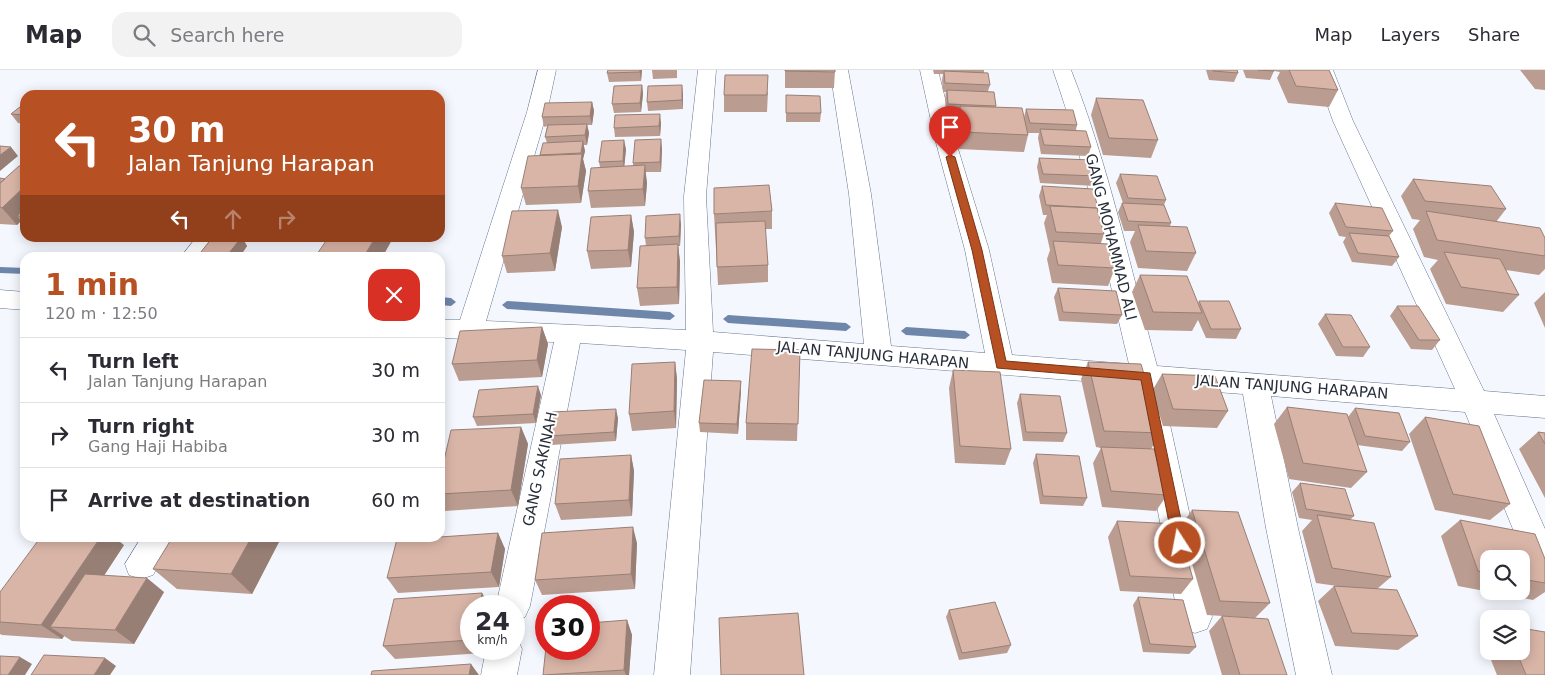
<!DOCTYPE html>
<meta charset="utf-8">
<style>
:root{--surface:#fff;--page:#f2f2f3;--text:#2b2b33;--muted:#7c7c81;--line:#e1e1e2;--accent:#b75123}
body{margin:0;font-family:"DejaVu Sans",sans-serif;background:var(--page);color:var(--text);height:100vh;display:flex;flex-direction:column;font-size:19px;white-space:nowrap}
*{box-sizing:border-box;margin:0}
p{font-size:16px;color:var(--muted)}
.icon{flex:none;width:28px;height:28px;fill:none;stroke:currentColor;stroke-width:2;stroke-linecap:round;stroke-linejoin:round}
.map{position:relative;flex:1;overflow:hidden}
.side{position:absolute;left:20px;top:182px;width:425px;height:290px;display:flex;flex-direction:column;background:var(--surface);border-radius:15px;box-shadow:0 2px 12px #0003}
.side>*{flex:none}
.top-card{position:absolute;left:20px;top:20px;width:425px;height:152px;border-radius:15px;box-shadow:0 2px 12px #0003;background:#b75123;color:#fff;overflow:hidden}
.fabs{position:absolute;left:1480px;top:480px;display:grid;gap:10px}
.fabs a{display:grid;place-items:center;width:50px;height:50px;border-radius:10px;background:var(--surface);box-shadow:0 2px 12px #0003;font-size:25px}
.speed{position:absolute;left:460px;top:525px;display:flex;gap:10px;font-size:25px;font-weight:700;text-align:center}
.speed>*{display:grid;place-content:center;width:65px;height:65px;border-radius:50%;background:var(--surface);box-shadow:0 2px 12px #0003;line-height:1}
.speed small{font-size:12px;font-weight:400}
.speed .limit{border:8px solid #d22;background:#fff;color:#111}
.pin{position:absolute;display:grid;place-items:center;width:42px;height:42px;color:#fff;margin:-51px -21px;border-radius:50% 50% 50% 0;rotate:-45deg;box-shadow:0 0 5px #0007}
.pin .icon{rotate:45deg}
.me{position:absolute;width:55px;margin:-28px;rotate:349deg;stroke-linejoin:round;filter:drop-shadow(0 0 4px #0008)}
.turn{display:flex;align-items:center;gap:18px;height:105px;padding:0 25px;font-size:22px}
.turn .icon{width:65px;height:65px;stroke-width:2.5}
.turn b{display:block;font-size:35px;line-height:42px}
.lanes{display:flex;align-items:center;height:48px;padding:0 25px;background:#0003;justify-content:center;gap:25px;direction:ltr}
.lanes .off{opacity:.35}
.round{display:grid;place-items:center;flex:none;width:52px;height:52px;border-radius:15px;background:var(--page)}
.overview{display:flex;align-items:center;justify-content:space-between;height:85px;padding:0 25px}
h1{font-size:30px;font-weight:800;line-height:38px;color:var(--accent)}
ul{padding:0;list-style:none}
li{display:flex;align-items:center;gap:15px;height:65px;padding:0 25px;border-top:1px solid var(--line)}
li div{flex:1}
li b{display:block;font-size:19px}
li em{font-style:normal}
header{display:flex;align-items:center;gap:30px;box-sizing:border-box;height:70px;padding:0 25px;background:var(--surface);border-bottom:1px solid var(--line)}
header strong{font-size:24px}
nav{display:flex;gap:28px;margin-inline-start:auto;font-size:18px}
.search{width:350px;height:45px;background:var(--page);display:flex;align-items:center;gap:12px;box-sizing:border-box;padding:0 18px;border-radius:15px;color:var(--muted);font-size:19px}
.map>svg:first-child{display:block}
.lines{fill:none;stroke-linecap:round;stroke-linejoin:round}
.stream{fill:#6f86ab;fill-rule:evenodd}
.minor-casing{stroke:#657590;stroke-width:1}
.minor{fill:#fff;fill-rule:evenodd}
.wall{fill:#bb9c90;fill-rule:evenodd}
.shaded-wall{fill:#987f75}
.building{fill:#d9b5a7;stroke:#987f75}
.route{fill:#b75123;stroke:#773517}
.labels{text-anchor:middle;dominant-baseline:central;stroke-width:4;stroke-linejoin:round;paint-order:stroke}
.street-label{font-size:15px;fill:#282f3a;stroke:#fff}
</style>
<header>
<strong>Map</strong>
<div class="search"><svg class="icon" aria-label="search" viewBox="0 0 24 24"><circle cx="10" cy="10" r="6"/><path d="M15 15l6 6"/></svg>Search here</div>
<nav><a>Map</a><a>Layers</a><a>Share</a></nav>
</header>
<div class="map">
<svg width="1545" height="605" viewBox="0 0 1545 605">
<rect width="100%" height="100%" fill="#f4f8fe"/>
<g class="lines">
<path class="stream" d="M0,197l25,1v6l-25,-1z
M440,227l11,1 5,4 -5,4 -11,-1z
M507,231l163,11 5,4 -5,4 -163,-11 -5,-4z
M728,245l118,8 5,4 -5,4 -118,-8 -5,-4z
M906,257l59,4 5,4 -5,4 -59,-4 -5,-4z"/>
<defs>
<path id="minor" d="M538,0h18l-9,42 -61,209 200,9 -2,-134 14,-126h18l-10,126 7,136 151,12 -15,-150 -19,-124h18l23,124 20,152 94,7 -20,-103 -30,-111 -15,-69h18l17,69 34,111 23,105 117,9c-24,-99 -42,-198 -76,-294h18c38,96 59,197 86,296l298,23 -122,-268 -18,-51h18l20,51 131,270 61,5v22l-51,-4 51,115v53l-12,-4 -68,-166 -194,-16 27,132 34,147h-36l-30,-147 -23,-134 -81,-6 50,229 -5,12 -12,4 -12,-4 -5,-12 -44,-232 -421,-33 -23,323h-36l32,-325 -106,-7 -50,263 -5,11 -11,5v-16h-18l58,-264 -114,-4v-18h20l67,-208z
M196,168h24l-15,20h-25z
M0,220l25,2v18l-25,-2z
M141,468h34l-22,37 -12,4 -12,-4 -4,-11z
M514,566l3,1 5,12 -5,26h-36l5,-26h28z"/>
</defs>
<use href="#minor" class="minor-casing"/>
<use href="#minor" class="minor"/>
</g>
<path class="wall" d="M642,0l-1,11 -32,1 -2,-9z
M652,0h25v8l-24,1z
M785,0h50l-1,18h-49z
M933,0h51v3l6,12 -2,6 8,15v1l28,10 2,-8 51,16 -1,5 15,17 -3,9 -47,-2 -3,-16 1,-5h-11v2l-4,17 -65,-3 -3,-26 2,-10h-12l-1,-14 1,-7h-3l-1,-12 1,-6h-9z
M1206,0h31l1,3 -4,9 -25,-2z
M1243,0h86l9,20 -9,17 -41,-4 -11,-25 3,-6 -6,-1 -4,9 -24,-2z
M1520,0h25v20l-10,-1z
M642,15l1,9 -2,18 -27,1 -2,-9z
M768,22l-1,20h-43v-17z
M683,24v15l-35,2 -1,-9z
M786,25l35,18 -1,9h-34z
M1096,28l62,42 -7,18 -48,-3 -12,-40z
M592,32l2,9 -2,14h-5l2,8 -2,12h-4l2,6 -2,8 3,12 -5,32 -55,2 -5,-17 19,-33 7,-12 -2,-6 2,-11 -3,1 -2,-10z
M25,33v21l-7,-1 -7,-9z
M661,53l-1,13 -45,1 -1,-9z
M662,78l-1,24h-16l2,11 -2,23 -54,2 -3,-17 12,-24 -1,-5 27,-13 -2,17h9v-3z
M1039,88l59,18 -3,10 -55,-3 -3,-16z
M25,96v59l-4,-4 -4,4 -17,-1v-46l5,1z
M1120,104l46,26 -2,5 7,18 -1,3 26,27 -9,18 -49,-3 -8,-26 5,-11h-11l-6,-19 4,-9h1l-7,-20z
M1413,109l93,30 -10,13 49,16v31l-6,6 -33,-5 13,25 -16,17 -57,-8 -16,-35 8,-9 -14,-3 -11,-28 7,-9 -8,-1 -11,-23z
M1042,116l56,22 -1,1 7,25 -3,9 14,25 -7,18 -56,-3 -5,-24 3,-9 -6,-27 3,-8h-4l-4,-19z
M1335,133l58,28 -4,5 10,21 -7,9 -40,-4 -9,-20 3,-5 -7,-1 -10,-23z
M772,141v18h-7l3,36v17l-50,3 -4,-71z
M631,145l3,17 -3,35 -40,2 -4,-18z
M681,154l-1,22h-2l2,16 -1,42 -39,2 -3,-18 9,-42 -1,-8z
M562,157l-7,44 -48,2 -5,-17z
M212,168h52l-3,3h-17l3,5 -8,12h-42v-1z
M1140,205l58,29 1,-3 42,28 -5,10 -30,-1 -8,-18 -6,11 -47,-1 -13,-38z
M1058,218l64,27 -5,9 -58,-3 -5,-24z
M1545,222v36l-11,-25z
M1397,236l43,34 -8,10 -21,-1 -21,-33z
M1325,244l45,33 -7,10 -27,-1 -18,-32z
M542,257l6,17 -6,33 -83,4 -7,-17z
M800,280l-3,91 -51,-1v-17z
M675,292l2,17 -1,49 -44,3 -3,-17z
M1088,292l73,71 -10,16 16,46 -11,16 -54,-4 -9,-44 8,-15 -5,-1 -15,-68z
M953,300l58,79 -6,16 -50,-2 -6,-75z
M1162,304l66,37 -11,17 -54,-2 -11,-35z
M741,311v9l-3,44 -38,-2 -1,-9z
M1020,324l47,39 -4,9 -40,-1 -6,-38z
M541,325l-5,28 -59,3 -4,-9z
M1287,337l61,10 7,-9 55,34 -8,9 -45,-6 10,27 -16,16 -62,-9 -15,-55z
M1425,347l85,87 -20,16 -55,-10 -26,-76z
M618,348l-2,23 -65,4 -3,-9z
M521,357l7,17 -10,62 -73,5 -5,-9v-24z
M1538,362l7,1v65l-26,-49z
M1036,384l51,44 -4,8 -43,-2 -7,-41z
M631,385l3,16 -2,45 -71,4 -6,-16z
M1300,413l54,33 -4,4 41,57 -14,12 41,47 -20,14 -63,-4 -17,-45 16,-15h3l-21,-3 -14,-52 10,-11 -13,-2 -7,-26z
M1192,440l78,93 -15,15 -48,-3 -26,-89z
M1460,450l85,39v33l-12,8 -75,-14 -17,-50zM1489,489h32v32h-32z
M1117,451l76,58 -12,15 -61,-3 -12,-54z
M498,463l7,16 -6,38 -101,6 -11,-15z
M281,468l-29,56 -75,-5 -24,-20z
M637,473l-2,46 -93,6 -7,-15z
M124,475l-20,30 60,17 -30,52 -62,-3 -8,-5 -2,3 -60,-4 -2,-1v-42z
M1138,527l58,50 -7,7 -46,-2 -10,-47z
M471,536v43h13l-1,4 -88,6 -12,-13z
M949,540l62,35 -4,8 -48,7 -13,-43z
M1222,546l65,59h-65l-13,-44z
M627,550l5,15 -3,40h-86z
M1489,567v14h32l24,24h-48l-14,-35z"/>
<path class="shaded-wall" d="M640,0h2l-1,11 -1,-9z
M642,15l1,9 -2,18 -1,-9z
M682,15l1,9v15l-1,-9z
M592,32l2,9 -2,14 -2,-9z
M660,44l1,9 -1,13 -1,-10z
M587,54l2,9 -2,12 -2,-10z
M661,69l1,9 -1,24 -1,-10z
M624,70l2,9 -2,21 -1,-9z
M583,71l2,10 -2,8 3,12 -5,32 -3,-17z
M11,77l7,9 -18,15v-16z
M645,95l2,18 -2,23 -2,-17z
M25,116v30h-8l4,5 -4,4 -15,-17z
M558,140l4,17 -7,44 -5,-18z
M680,144l1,10 -1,22 -1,-10z
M631,145l3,17 -3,35 -3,-17z
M241,168h1l5,8 -8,12h-14z
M258,168h6l-3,3z
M375,168h18l-11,20h-19z
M678,174l2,18 -1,42 -2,-17z
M542,257l6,17 -6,33 -5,-17z
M675,292l2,17 -1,49 -2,-17z
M741,311v9l-3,44 -1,-10z
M538,316l3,9 -5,28 -3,-9z
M616,339l2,9 -2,23 -2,-9z
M521,357l7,17 -10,62 -7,-16z
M631,385l3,16 -2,45 -3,-16z
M633,457l4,16 -2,46 -4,-15z
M498,463l7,16 -6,38 -8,-15z
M100,468h15l9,7 -54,83 -20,-1 14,9 -2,3 -21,-14z
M251,468h30l-29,56 -21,-20z
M147,508l17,14 -30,52 -19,-14z
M482,523l8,13h-10z
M627,550l5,15 -3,40h-3l-2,-5z
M480,579h4l-1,4z
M20,587l12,7 -7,11h-17z
M105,588l11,8 -6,9h-16z
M471,594l8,11h-10z"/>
<path class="building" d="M608,0h32v2l-33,1z
M785,0h50v2l-50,-1z
M1213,0h24l1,3 -25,-2z
M1258,0h16v1z
M1289,0h40l9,20 -42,-4z
M944,1l44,2 2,12 -45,-2z
M725,5h43l-1,20h-43z
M642,15l-2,18 -28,1 2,-18z
M682,15v15l-35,2 1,-16z
M947,20l47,2 2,14 -48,-2z
M786,25l34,1 1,17h-35z
M1096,28l47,2 15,40 -49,-2z
M592,32l-2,14 -48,1 3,-14z
M25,33v12l-14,-1z
M960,36l62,2 6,27 -66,-3z
M1026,39l47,1 4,15 -47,-2z
M660,44l-1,12 -45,2 1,-13z
M587,54l-2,11 -40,2 3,-12z
M1040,59l46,2 5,16 -47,-2z
M661,69l-1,23 -27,1 2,-23z
M624,70l-1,21 -24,1 3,-21z
M583,71l-2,12 -41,2 3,-12z
M0,76l11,1 -11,8z
M582,84l-4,32 -57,2 7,-32z
M1039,88l54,2 5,16 -55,-2z
M645,95l-2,24 -55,2 3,-23z
M19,96h6v20l-23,22 -2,-1v-24z
M1120,104l37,2 9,24 -38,-2z
M0,108l5,1 -5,4z
M1413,109l78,7 15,23 -81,-8z
M769,115l3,26 -58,3v-26z
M1042,116l51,3 5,19 -52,-3z
M1122,133l42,2 7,18 -43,-2z
M1335,133l47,5 11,23 -47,-4z
M1050,136l47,2 7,26 -48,-2z
M25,138v8h-8z
M558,140l-8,43 -48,3 10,-45z
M1426,141l114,17 5,10v18l-108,-16z
M680,144l-1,22 -34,2 1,-22z
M631,145l-3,35 -41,1 4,-34z
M765,151l3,44 -51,2 -1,-44z
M1138,155l49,2 9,26 -50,-2z
M1349,163l40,3 10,21 -41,-4z
M212,168h29l-16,20 -28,-1z
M328,168h47l-12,20 -48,-1z
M1053,171l55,3 7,24 -57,-3z
M678,174l-1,43 -40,1 3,-42z
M1444,182l56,7 19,36 -58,-8z
M1140,205l47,1 15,37 -49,-1z
M1058,218l58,3 6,24 -59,-3z
M1199,231h30l12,28h-30z
M1397,236h21l22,34h-21z
M1325,244l26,1 19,32h-27z
M542,257l-5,33 -85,4 8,-33z
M752,279l48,1 -2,74 -52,-1z
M675,292l-1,49 -45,3 3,-50z
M1088,292l53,2 20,69 -57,-2z
M953,300l47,2 11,77 -51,-3z
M1162,304l53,2 13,35 -55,-2z
M704,310l37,1 -4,43 -38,-1z
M538,316l-5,28 -60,3 6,-27z
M1020,324l40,2 7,37 -41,-1z
M1287,337l60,7 20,58 -64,-9z
M1355,338l44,5 11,29 -45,-6z
M616,339l-2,23 -66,4 4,-24z
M1425,347l54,9 31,78 -57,-10z
M521,357l-10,63 -71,4v-16l11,-48z
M1538,362l7,1v11z
M1101,377l53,2 13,46 -56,-4z
M1036,384l43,2 8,42 -44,-2z
M631,385l-2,45 -74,4 5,-45z
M1300,413l45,6 9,27 -48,-7z
M1192,440l46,2 32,91 -50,-2z
M1317,445l57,8 17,54 -59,-9z
M1460,450l75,14 10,25v24l-24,-4v-20h-32v14l-11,-2z
M1117,451l60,3 16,55 -63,-3z
M633,457l-2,47 -96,6 7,-47z
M498,463l-7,39 -104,6 10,-39 43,-1v-1z
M40,468h60l-59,87 -41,-3v-30z
M172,468h79l-20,36 -78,-5z
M85,504l62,4 -32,52 -65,-3z
M1334,516l63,4 21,46 -66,-3z
M482,523l-2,13h-9v34l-88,6 11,-47z
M1138,527l45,3 13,47 -46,-3z
M995,532l16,43 -49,8 -13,-43z
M798,543l6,62h-83l-2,-57z
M1222,546l46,3 19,56h-47z
M627,550l-3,50 -81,5 3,-28v2h43v-26z
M1521,558l24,4v43h-19l-10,-24h5z
M44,585l61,3 -11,17h-63z
M0,586l20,1 -12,18h-8z
M471,594l-2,11h-98l1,-4z"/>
<path class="route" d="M950,85l5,2 27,93 24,111 144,12 36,170 -2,4h-9l-2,-4 -32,-163 -144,-12 -25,-118 -26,-93z"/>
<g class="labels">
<g class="street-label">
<text transform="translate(1111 167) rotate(76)">GANG MOHAMMAD ALI</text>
<text transform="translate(873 285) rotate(5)">JALAN TANJUNG HARAPAN</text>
<text transform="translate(1292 317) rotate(4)">JALAN TANJUNG HARAPAN</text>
<text transform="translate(540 399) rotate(-78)">GANG SAKINAH</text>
</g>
</g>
</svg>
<div class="fabs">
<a><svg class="icon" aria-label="search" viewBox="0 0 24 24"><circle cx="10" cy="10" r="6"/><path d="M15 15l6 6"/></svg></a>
<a><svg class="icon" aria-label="layers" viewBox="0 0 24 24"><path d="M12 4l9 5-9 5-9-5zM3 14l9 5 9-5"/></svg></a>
</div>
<div class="speed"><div>24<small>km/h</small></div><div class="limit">30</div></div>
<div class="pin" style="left:950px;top:87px;background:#d93025"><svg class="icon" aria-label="arrive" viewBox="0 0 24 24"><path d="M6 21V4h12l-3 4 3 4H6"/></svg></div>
<svg class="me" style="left:1180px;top:473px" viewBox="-20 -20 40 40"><circle r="17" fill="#b75123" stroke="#fff" stroke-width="3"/><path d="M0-11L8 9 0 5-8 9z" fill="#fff"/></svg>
<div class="top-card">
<div class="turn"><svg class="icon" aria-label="left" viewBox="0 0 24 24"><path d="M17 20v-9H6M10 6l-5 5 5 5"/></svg><div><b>30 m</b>Jalan Tanjung Harapan</div></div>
<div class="lanes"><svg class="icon" aria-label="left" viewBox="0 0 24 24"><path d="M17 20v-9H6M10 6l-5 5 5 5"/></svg><svg class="icon off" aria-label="ahead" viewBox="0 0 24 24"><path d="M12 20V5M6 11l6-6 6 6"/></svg><svg class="icon off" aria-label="right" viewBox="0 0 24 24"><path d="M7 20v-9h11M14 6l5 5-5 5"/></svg></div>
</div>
<section class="side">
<div class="overview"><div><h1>1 min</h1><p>120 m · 12:50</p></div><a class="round" style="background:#d93025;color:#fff"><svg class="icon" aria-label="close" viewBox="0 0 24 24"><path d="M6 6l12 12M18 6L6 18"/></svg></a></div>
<ul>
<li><svg class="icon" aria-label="left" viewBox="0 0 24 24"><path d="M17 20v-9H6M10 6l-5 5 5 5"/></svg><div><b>Turn left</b><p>Jalan Tanjung Harapan</p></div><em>30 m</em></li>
<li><svg class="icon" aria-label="right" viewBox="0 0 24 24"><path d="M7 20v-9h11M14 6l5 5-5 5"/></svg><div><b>Turn right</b><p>Gang Haji Habiba</p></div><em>30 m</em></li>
<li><svg class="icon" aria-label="arrive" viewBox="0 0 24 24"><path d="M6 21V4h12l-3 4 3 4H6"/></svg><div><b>Arrive at destination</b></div><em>60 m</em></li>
</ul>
</section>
</div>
